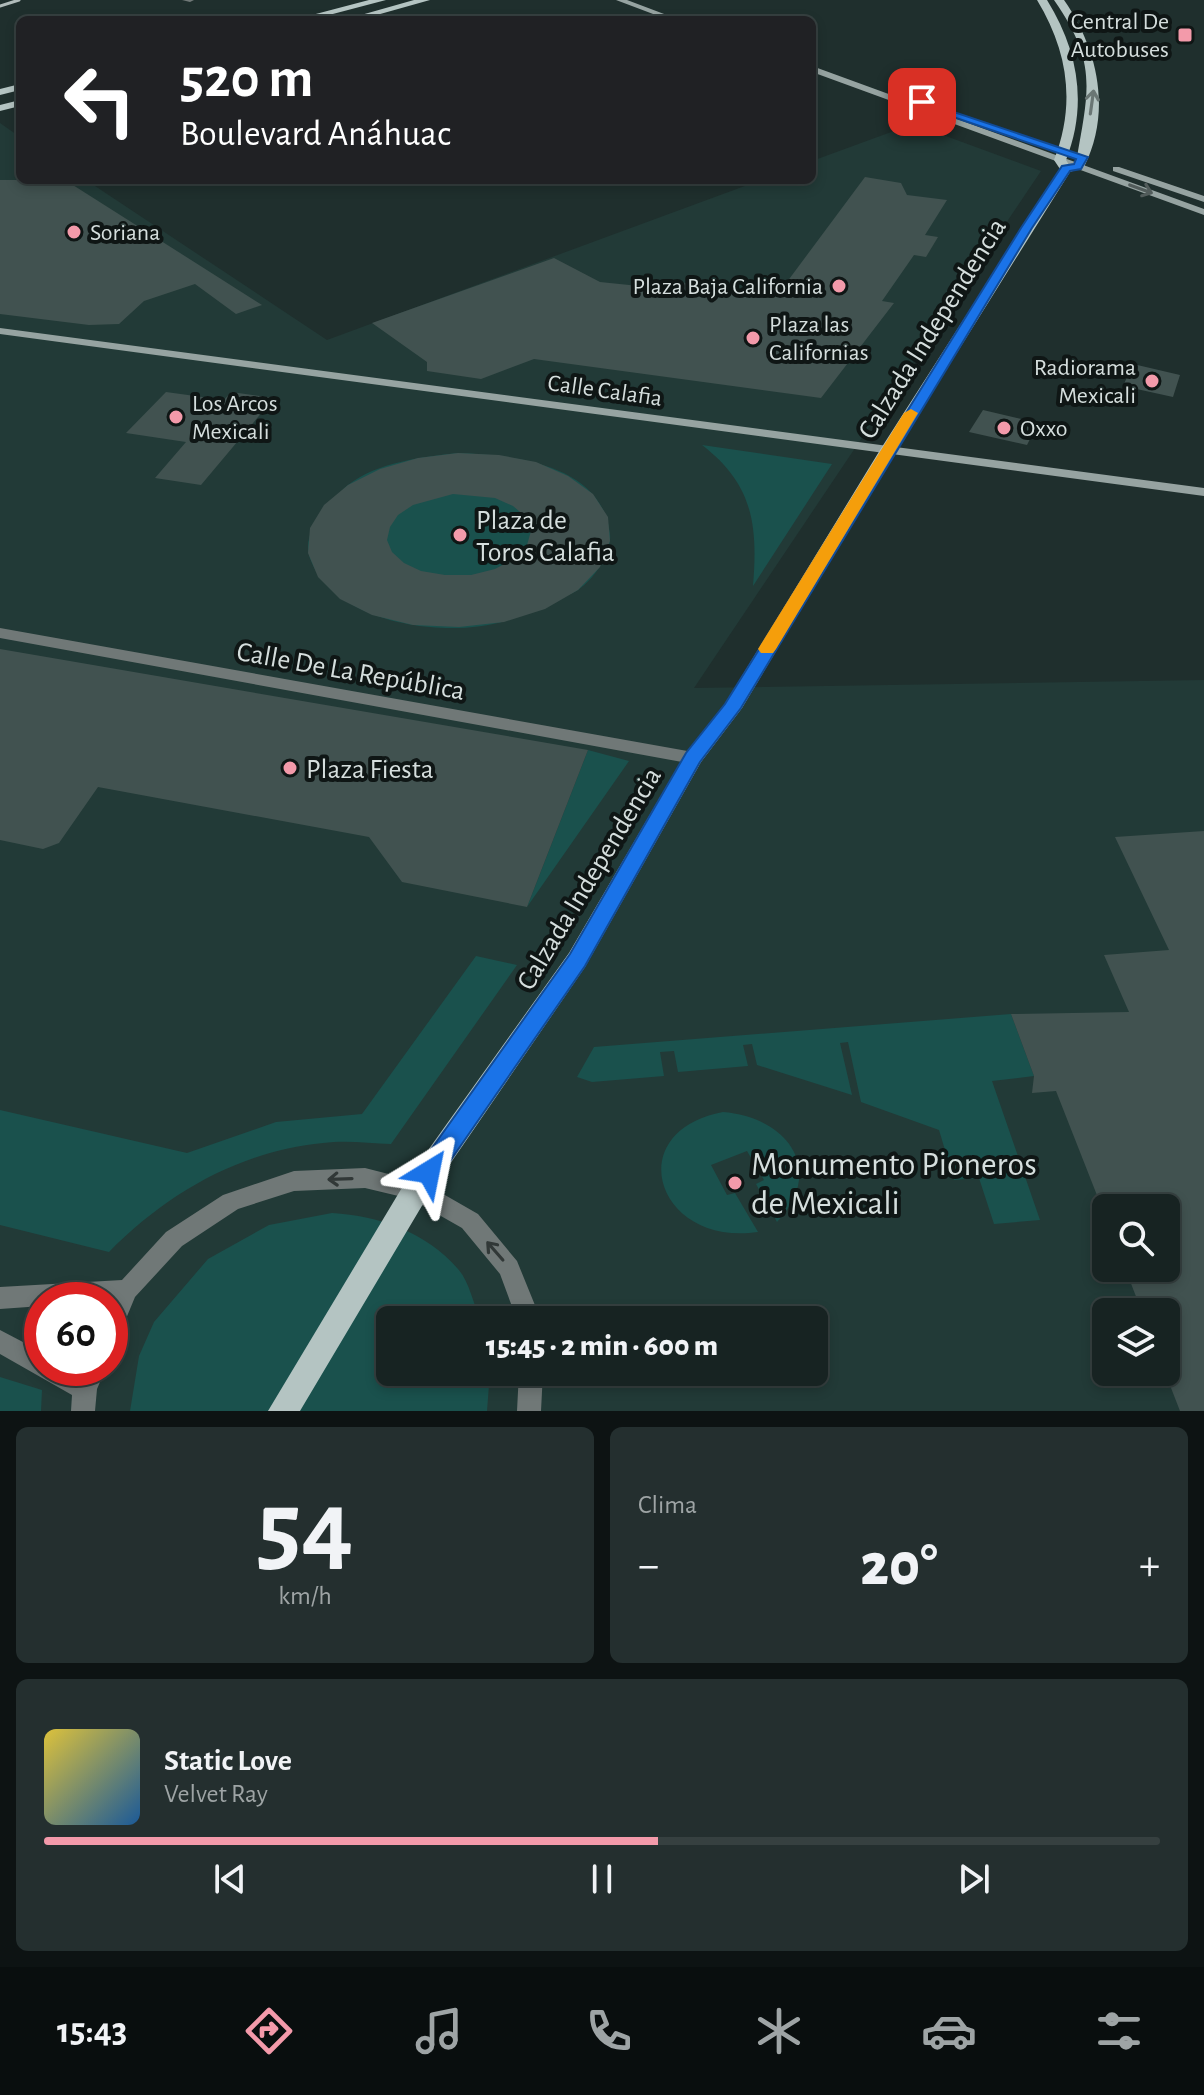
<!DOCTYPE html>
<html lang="es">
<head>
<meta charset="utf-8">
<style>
	:root { --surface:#172322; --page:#242f2f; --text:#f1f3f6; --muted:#9ea4a5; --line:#364040; --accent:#f39aaa }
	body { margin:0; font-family:"Alegreya Sans",sans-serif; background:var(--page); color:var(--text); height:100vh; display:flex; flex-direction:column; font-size:30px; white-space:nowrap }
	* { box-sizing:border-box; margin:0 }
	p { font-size:26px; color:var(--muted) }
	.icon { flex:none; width:44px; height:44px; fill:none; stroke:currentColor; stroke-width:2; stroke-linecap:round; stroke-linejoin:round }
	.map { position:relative; height:1411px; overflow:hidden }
	.sheet { display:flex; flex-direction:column; gap:16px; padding:16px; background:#0d1313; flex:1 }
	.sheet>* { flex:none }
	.guide { position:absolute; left:16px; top:16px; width:800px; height:168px; border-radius:12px; box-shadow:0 4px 12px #0003,0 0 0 2px var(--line); background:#202124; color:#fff; overflow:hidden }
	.tools { position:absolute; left:1092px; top:1194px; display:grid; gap:16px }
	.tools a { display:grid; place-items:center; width:88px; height:88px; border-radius:12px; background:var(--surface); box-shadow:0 4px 12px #0003,0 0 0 2px var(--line); font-size:40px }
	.speed { position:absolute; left:24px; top:1282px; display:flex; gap:16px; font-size:40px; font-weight:700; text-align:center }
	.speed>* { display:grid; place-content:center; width:104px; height:104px; border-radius:50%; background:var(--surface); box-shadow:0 4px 12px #0003,0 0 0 2px var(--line); line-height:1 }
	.speed .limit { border:12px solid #d22; background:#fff; color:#111 }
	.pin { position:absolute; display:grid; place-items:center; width:68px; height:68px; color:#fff; margin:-34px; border-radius:16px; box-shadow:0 4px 12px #0006 }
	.me { position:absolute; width:88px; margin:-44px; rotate:35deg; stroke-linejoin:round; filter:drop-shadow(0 0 6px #0008) }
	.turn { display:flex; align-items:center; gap:28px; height:168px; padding:0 32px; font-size:36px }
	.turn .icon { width:104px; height:104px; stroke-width:2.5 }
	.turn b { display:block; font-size:56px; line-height:68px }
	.big { font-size:60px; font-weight:800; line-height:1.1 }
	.sheet .tile { flex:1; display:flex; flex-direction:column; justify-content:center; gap:12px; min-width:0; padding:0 28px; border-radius:12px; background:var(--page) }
	.sheet .dial { align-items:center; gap:0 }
	.dial b { font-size:104px; line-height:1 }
	.song { display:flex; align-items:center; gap:24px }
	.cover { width:96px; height:96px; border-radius:12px; background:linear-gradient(135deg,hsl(50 70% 55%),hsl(210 70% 35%)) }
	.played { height:8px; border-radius:4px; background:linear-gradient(90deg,var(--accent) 55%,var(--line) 55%) }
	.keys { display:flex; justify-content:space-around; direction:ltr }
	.heat { display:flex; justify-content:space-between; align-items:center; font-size:44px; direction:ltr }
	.sheet .tiles { flex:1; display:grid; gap:16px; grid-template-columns:1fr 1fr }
	.tile:last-child { grid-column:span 2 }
	.trip { position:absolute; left:376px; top:1306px; width:452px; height:80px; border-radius:12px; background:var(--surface); box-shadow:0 4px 12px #0003,0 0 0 2px var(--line); font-weight:800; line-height:80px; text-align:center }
	.dock { display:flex; height:128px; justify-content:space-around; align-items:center; background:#090e0e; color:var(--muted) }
	.dock .icon { width:56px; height:56px }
	.dock .current { color:var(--accent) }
	.dock b { font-size:36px; color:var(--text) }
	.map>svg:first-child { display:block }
	.built { fill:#223a37; fill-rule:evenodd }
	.green { fill:#1a514d }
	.building { fill:#415250; fill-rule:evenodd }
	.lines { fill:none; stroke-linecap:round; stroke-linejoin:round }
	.street { fill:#707877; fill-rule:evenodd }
	.secondary { fill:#96a3a1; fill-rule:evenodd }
	.primary { fill:#b4c4c2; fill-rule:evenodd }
	.rail { stroke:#b0bbba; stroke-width:3 }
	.oneway { stroke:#6a7674 }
	.oneway2 { stroke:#525c5b }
	.oneway3 { stroke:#313837 }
	.route { fill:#1a73e8; stroke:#114b97; stroke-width:2 }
	.slow { fill:#f59e0b }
	.poi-dot { fill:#f39aaa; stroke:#0f1615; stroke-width:3 }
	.labels { text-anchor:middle; stroke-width:8; stroke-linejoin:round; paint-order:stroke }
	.far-poi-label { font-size:24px; fill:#d5dedd; stroke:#0f1615; text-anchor:start }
	.far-street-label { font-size:24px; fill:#d5dedd; stroke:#0f1615 }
	.street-label { font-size:28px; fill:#d5dedd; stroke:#0f1615 }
	.poi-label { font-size:28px; fill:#d5dedd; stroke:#0f1615; text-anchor:start }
	.near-poi-label { font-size:34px; fill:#d5dedd; stroke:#0f1615; text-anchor:start }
</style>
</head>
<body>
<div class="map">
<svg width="1204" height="1411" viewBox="0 0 1204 1411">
	<rect width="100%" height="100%" fill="#1f2f2d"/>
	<path class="built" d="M0 123 20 137V180H86L327 340 761 180H812V161L913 124 1041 171 694 688 1204 680V1411H0ZM1106 1208H1166V1268H1106ZM42 1300H110V1368H42ZM1106 1312H1166V1372H1106ZM390 1320H814V1372H390Z"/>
	<path class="green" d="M702 445 832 464 753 586C758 525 753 484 702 445Z
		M458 453C514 455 602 464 610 534 612 554 594 579 578 590 570 595 559 598 550 602 535 608 520 617 505 621 446 639 337 624 311 561 303 542 312 527 324 512 332 504 339 492 348 485 378 462 422 457 458 453Z
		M588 750 629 761 527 907Z
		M476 956 517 965 391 1144C369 1143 345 1140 323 1143 240 1151 167 1193 109 1252L0 1225V1110L187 1153 276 1122 362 1114Z
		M1011 1014 1034 1076 992 1081 1040 1220 994 1224 979 1178 954 1180 939 1130 861 1102 848 1042 840 1043 852 1095 757 1065 752 1044 743 1045 748 1066 678 1072 674 1051 660 1052 664 1076 592 1082 577 1077 594 1047Z
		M723 1112C786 1117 827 1169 777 1222L756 1184 764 1180 747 1151 711 1165 727 1195 735 1193 758 1232C657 1247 619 1132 723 1112Z
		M332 1213C379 1216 426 1232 458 1269 469 1281 474 1305 480 1320H390V1372H490L487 1411H130L139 1356 154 1322 208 1259 269 1225Z
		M0 1377 42 1390 41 1411H0Z"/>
	<path class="building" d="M865 177 901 183 907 195 947 200 925 235 938 237 926 257 914 255 882 301 894 303 821 398 534 359 481 379 427 371V362L372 323 554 258 600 282 668 289 676 281 753 297 781 290Z
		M0 180H65L262 305 236 314 195 284 144 301 119 324 89 325 0 314Z
		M1133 364 1180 375 1173 397 1123 386Z
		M166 392 224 400 231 392 274 398 201 485 155 478 186 442 126 433Z
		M983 410 1038 423 1027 445 969 432Z
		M458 453 499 455 536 462 568 476 593 494 608 517 610 541 600 567 578 590 545 609 504 622 459 627 413 625 372 615 340 599 318 577 308 553 310 528 324 505 348 485 380 469 418 458ZM453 494 495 498 513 506 526 517 531 531 527 545 514 559 495 569 471 575H445L421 571 404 563 392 552 387 540 390 527 398 515 413 505Z
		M0 649 588 750 527 907 402 882 369 837 98 787 59 843 43 849 0 840Z
		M1204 831V1411H1180L1166 1375V1312H1142L1125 1268H1166V1208H1102L1056 1091 1032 1093 1034 1076 1011 1014 1129 1012 1104 955 1169 950 1115 837Z"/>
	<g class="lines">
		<path class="street" d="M182 0H194L190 2Z
			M0 628 693 752 701 758 693 764 0 638Z
			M365 1168 424 1183 478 1214 517 1261 541 1320H517L500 1274 462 1228 411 1199 365 1188 294 1191 238 1209 182 1246 135 1297 118 1338 110 1341V1300H42V1306L0 1309V1287L122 1280 166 1232 223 1195 294 1171Z
			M0 1330 42 1352V1368H70L80 1373 82 1368H106L97 1389 95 1411H71L72 1395 0 1354Z
			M519 1372H543L541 1411H517Z"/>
		<path class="secondary" d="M616 0H627L680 20H669Z
			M812 66 1204 209V215L812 72Z
			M1113 167H1119L1204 196V202L1113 171Z
			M0 328 1204 488V496L0 334Z"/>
		<path class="primary" d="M369 0H386L310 20H293Z
			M414 0H430L366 18 361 15Z
			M1037 0H1047C1078 50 1088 104 1066 160L1069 165 1073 164 1077 157C1089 88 1097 62 1054 0H1064C1098 49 1112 111 1084 167L1070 172 896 450 742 708 701 762 585 967 426 1199 300 1411H268L406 1181 569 953 686 753 725 704 880 450 1060 169 1054 160C1076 104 1068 51 1037 0Z
			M20 84V90L0 95V89Z
			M20 100V106L0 111V105Z"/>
		<path class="rail" d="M0 6 19 0"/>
	</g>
	<defs><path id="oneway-shaft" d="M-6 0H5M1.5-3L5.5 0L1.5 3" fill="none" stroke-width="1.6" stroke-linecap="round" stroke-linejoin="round" transform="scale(2)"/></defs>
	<use class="oneway" href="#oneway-shaft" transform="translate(1092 102) rotate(-82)"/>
	<use class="oneway2" href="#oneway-shaft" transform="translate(1141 189) rotate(20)"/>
	<g class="oneway3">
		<use href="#oneway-shaft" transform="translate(340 1179) rotate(178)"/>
		<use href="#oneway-shaft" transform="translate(495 1251) rotate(-131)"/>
	</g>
	<path class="route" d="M918 100 1088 157 1081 169 1070 171 1032 228 741 708 700 762 585 966 437 1180 429 1183 420 1180 417 1172 420 1165 570 954 686 753 725 704 1021 228 1062 166 1074 164 1076 159 918 105Z"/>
	<path class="slow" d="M911 409 918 413 776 649 773 653H761L758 649 904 413Z"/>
	<g class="poi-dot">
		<rect x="1177" y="27" width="16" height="16" rx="4"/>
		<circle cx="74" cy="232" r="8"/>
		<circle cx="839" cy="286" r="8"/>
		<circle cx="753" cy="338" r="8"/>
		<circle cx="1152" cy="381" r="8"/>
		<circle cx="176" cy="417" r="8"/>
		<circle cx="1004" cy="428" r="8"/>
		<circle cx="460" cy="535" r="8"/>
		<circle cx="290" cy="768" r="8"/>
		<circle cx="735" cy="1183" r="8"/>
	</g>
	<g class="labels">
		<g class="far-poi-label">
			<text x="1169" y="29" text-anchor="end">Central De<tspan x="1169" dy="28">Autobuses</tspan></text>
			<text x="90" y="240">Soriana</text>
			<text x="823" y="294" text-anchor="end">Plaza Baja California</text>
			<text x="769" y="332">Plaza las<tspan x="769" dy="28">Californias</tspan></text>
			<text x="1136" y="375" text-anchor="end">Radiorama<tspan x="1136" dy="28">Mexicali</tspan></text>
			<text x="192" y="411">Los Arcos<tspan x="192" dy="28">Mexicali</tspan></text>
			<text x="1020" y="436">Oxxo</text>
		</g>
		<g class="far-street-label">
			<text transform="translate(605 390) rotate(8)" y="8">Calle Calafia</text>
		</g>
		<g class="street-label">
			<text transform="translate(931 328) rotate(-58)" y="10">Calzada Independencia</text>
			<text transform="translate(351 670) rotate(10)" y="10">Calle De La República</text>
			<text transform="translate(588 878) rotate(-59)" y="10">Calzada Independencia</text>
		</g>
		<g class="poi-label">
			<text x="476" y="529">Plaza de<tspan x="476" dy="32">Toros Calafia</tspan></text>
			<text x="306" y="778">Plaza Fiesta</text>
		</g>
		<g class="near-poi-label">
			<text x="751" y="1175">Monumento Pioneros<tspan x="751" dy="39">de Mexicali</tspan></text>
		</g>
	</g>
</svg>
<div class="tools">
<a><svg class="icon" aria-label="search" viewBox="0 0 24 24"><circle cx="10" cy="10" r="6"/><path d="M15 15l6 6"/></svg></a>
<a><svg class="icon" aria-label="layers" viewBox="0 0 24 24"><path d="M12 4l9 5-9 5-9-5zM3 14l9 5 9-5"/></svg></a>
</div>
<div class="speed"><div class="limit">60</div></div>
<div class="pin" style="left:922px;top:102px;background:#d93025"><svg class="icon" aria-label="arrive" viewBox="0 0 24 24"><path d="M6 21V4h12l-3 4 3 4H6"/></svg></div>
<svg class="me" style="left:429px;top:1172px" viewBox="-20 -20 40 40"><path d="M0-17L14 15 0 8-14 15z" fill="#1a73e8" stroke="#fff" stroke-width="4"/></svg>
<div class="trip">15:45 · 2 min · 600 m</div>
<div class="guide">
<div class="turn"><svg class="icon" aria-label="left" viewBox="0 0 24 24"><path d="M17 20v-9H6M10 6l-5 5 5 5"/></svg><div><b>520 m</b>Boulevard Anáhuac</div></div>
</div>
</div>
<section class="sheet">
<div class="tiles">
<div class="tile dial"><b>54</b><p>km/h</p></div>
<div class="tile"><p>Clima</p>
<div class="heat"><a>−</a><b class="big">20°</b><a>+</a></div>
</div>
<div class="tile">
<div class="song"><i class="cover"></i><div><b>Static Love</b><p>Velvet Ray</p></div></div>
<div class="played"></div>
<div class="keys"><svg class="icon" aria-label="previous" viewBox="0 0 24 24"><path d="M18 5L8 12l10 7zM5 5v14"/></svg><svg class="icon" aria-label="pause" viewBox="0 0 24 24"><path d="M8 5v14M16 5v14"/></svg><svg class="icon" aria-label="next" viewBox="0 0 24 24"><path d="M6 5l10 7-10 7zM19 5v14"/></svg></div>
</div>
</div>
</section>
<nav class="dock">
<b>15:43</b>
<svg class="icon current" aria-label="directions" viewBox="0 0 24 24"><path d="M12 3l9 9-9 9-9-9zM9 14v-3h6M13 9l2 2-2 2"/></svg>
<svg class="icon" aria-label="music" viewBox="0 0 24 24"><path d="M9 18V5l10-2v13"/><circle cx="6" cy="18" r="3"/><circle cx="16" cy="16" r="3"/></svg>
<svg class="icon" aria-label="phone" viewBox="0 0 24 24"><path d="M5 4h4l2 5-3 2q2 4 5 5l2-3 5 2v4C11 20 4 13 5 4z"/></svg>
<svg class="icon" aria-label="climate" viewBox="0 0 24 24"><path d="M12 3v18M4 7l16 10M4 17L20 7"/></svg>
<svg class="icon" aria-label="car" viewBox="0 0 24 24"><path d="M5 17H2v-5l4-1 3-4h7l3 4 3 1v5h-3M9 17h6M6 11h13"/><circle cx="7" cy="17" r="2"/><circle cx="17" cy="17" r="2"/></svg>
<svg class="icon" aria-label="filters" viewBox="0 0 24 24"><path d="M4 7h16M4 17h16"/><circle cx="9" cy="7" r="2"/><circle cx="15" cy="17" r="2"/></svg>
</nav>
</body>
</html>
